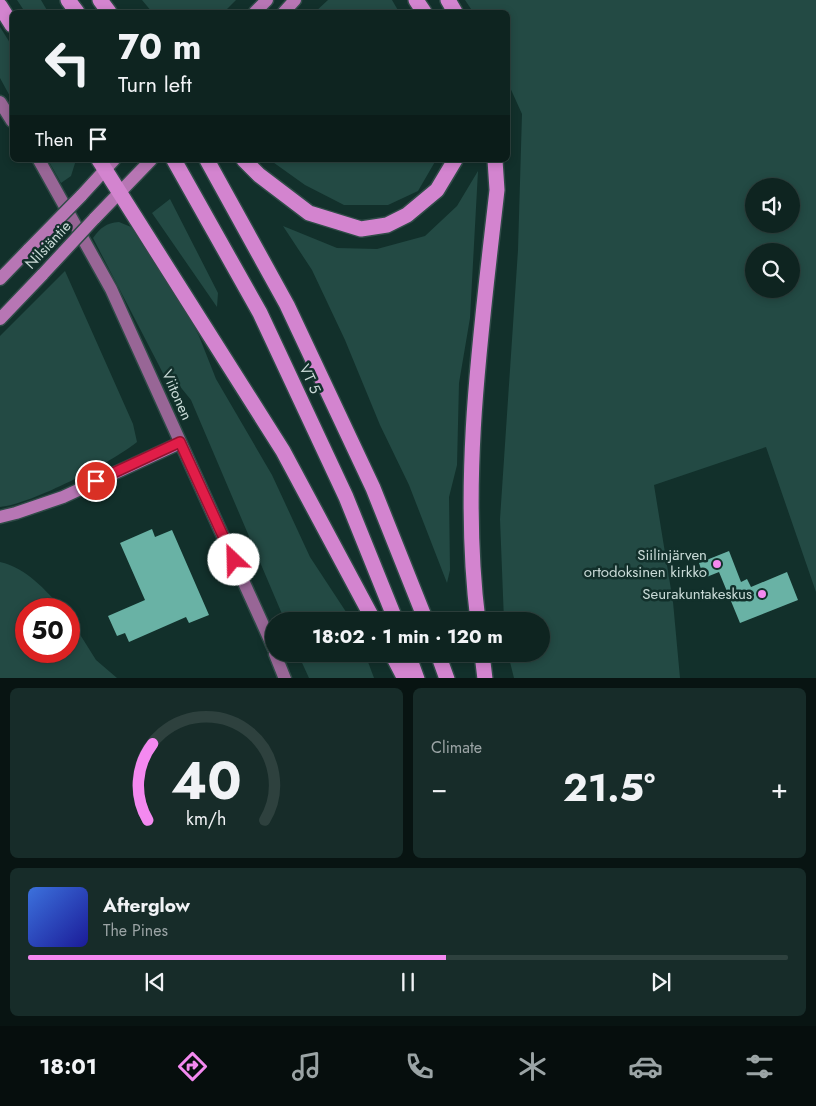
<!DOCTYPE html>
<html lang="en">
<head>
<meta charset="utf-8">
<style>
	:root { --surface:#0e2420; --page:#172c29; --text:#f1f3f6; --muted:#9ba4a5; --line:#2e413e; --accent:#f489f0 }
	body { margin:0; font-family:Jost,sans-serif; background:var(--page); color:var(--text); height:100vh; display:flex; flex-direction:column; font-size:19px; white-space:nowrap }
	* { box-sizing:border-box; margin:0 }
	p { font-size:16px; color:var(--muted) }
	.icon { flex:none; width:28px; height:28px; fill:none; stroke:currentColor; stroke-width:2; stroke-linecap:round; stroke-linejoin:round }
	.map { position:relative; height:678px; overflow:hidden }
	.panel { display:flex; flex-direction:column; gap:10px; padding:10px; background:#081412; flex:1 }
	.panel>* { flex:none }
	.guide { position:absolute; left:10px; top:10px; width:500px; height:152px; border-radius:8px; box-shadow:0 2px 8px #0003,0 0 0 1px var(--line); background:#0e2420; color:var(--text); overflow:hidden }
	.tools { position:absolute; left:745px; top:178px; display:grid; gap:10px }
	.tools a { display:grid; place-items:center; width:55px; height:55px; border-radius:50%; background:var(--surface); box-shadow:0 2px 8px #0003,0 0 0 1px var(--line); font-size:25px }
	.speed { position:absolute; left:15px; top:598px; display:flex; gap:10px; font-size:25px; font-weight:700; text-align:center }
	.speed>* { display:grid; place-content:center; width:65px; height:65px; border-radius:50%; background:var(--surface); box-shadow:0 2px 8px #0003,0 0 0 1px var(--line); line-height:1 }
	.speed .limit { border:8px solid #d22; background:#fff; color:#111 }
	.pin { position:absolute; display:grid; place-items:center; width:42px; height:42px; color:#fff; margin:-21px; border:2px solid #fff; border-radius:50%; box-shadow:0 1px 5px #0007 }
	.me { position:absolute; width:55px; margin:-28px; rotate:336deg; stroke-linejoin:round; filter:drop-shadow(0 0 4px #0008) }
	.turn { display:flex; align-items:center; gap:18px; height:105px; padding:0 25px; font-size:22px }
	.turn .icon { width:65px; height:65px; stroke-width:2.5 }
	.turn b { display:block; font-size:35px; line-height:42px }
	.then { display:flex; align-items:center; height:48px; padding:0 25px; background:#0003; gap:10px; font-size:19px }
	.big { font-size:38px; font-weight:700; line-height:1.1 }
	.panel .tile { flex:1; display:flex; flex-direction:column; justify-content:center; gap:8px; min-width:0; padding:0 18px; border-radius:8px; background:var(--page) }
	.panel .dial { align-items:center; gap:0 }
	.dial svg { height:130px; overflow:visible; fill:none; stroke:var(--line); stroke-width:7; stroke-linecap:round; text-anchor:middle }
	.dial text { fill:var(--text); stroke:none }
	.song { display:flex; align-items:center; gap:15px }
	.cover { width:60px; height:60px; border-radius:8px; background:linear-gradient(135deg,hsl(220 70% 55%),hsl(240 70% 35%)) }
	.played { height:5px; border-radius:2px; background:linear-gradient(90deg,var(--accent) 55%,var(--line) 55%) }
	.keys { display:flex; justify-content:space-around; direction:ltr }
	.heat { display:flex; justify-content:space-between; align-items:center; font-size:28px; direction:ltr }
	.panel .tiles { flex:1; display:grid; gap:10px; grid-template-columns:1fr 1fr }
	.tile:last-child { grid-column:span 2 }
	.trip { position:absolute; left:265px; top:612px; width:285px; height:50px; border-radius:25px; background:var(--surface); box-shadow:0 2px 8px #0003,0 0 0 1px var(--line); font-weight:700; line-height:50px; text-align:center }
	.tab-bar { display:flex; height:80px; justify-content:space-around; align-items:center; background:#060e0d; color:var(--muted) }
	.tab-bar .icon { width:35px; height:35px }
	.tab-bar .selected { color:var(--accent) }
	.tab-bar b { font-size:22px; color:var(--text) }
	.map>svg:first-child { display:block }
	.green { fill:#234a44; fill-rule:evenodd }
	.building { fill:#69b2a5 }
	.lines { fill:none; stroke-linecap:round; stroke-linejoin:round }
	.secondary-casing { stroke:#2f4b47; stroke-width:15 }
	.primary-casing { stroke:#2f4b47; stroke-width:15 }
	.highway-casing { stroke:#2f4b47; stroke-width:18 }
	.secondary { stroke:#986696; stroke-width:12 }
	.primary { stroke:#b776b4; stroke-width:12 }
	.highway { stroke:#d384cf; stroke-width:15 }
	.primary-bridge-casing { stroke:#2f4b47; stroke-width:15; stroke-linecap:butt }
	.primary-bridge { stroke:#b776b4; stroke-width:12 }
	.route-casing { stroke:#92132f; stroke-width:12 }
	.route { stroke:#e11d48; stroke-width:9 }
	.poi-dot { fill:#f489f0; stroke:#12302b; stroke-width:2 }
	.labels { text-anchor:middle; stroke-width:5; stroke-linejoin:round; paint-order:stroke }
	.street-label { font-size:15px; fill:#c9dad7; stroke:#12302b }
	.poi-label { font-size:15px; fill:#c9dad7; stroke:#12302b; text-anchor:end }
</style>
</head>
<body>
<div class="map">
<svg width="816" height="679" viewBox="0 0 816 679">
	<rect width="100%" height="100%" fill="#12302b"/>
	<path class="green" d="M17 0H41L48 12H25Z
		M142 0H236L224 12H152Z
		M328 0H392L399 12H315Z
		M465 0H816V592L766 447 654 485 673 602 680 678H514L508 654H541V621H504L500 519 518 250 522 114 508 83V12H473ZM754 186H791V224H754ZM754 251H791V289H754Z
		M0 27 12 46V100L0 78Z
		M48 160H76L71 176 61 183Z
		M270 160H436L418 191 388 205H344L305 185Z
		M478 171 470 318 459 383 457 465 449 497 450 570 447 583 409 485 380 425 345 340 312 270 283 226 337 248 377 249 425 236 457 206Z
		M170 199 218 293 217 307 152 213Z
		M119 222 131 227 186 311 199 336 216 379 272 475 310 557 352 621H285L191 400 174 379 167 381 93 238C100 228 106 223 119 222Z
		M65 271 133 424 137 442C112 462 32 504 0 507V336Z
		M0 562C27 568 45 590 63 609H26V651H69V617L96 660 117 678H0Z
		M298 654H365L374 678H309Z"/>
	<path class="building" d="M152 529 155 537 172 530 209 615 189 623 186 617 129 642 125 633 117 636 108 616 145 600 120 543Z
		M729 551 741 582 747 579 751 587 787 572 798 600 740 623 719 572 704 578 699 563Z"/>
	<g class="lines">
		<defs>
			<path id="secondary" d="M0 102 12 121
				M39 160 111 289 274 649
				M275 654 285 679"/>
			<path id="primary" d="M255 12 267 0
				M284 12 295 0
				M81 196 114 160
				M94 219 151 160
				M0 279 29 249
				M0 319 43 274
				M0 517 16 513 63 497 180 443"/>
			<path id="highway" d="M68 0 77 12
				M100 0 109 12
				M416 0 424 12
				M448 0 455 12
				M0 6 12 25
				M99 160 283 451 374 621
				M174 160 260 313 346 497 396 621
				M207 160 287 305 373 488 426 621
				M244 160 259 175 309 213 361 229 387 225 407 215 437 190 455 160
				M478 621C460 478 481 332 497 190L495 160
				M392 654 405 679
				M408 654 417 679
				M438 654 447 679
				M482 654 485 679"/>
		</defs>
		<use href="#secondary" class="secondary-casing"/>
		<use href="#primary" class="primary-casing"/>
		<use href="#highway" class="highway-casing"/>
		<use href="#secondary" class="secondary"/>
		<use href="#primary" class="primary"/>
		<use href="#highway" class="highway"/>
		<defs>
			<path id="primary-bridge" d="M29 249 81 196
				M43 274 94 219"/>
		</defs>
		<use href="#primary-bridge" class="primary-bridge-casing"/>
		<use href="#primary-bridge" class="primary-bridge"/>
	</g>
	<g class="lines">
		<defs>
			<path id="route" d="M96 481 180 442 234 560"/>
		</defs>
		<use href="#route" class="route-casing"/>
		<use href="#route" class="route"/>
	</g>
	<g class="poi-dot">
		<circle cx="717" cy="564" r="5"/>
		<circle cx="762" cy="594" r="5"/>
	</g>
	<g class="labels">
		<g class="street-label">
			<text transform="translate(48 245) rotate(-47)" y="5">Nilsiäntie</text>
			<text transform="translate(310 379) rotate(65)" y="5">VT 5</text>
			<text transform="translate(177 395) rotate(66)" y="5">Viitonen</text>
		</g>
		<g class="poi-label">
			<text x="707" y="560">Siilinjärven<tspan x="707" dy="17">ortodoksinen kirkko</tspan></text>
			<text x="752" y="599">Seurakuntakeskus</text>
		</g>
	</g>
</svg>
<div class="tools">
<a><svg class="icon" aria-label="sound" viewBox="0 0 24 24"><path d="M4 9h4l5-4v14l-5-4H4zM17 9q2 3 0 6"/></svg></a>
<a><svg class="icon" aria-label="search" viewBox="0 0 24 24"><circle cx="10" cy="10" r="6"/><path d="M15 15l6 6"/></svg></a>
</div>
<div class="speed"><div class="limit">50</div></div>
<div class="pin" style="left:96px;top:481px;background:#d93025"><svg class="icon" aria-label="arrive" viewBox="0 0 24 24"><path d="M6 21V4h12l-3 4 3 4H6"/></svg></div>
<svg class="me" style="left:234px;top:560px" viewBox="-20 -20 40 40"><circle r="19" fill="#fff"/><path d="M0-13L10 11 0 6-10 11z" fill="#e11d48"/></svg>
<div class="trip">18:02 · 1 min · 120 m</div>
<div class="guide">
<div class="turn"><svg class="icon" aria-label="left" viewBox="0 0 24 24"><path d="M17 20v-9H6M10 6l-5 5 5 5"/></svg><div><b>70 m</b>Turn left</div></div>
<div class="then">Then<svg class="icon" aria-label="arrive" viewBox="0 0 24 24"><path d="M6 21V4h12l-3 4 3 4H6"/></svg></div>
</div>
</div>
<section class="panel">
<div class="tiles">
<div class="tile dial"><svg viewBox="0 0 100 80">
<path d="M14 69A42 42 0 1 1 86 69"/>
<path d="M14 69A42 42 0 0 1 17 22" stroke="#f489f0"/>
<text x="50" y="56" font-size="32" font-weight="700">40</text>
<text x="50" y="72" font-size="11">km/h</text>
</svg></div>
<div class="tile"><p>Climate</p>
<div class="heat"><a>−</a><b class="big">21.5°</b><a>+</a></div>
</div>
<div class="tile">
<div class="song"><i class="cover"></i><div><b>Afterglow</b><p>The Pines</p></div></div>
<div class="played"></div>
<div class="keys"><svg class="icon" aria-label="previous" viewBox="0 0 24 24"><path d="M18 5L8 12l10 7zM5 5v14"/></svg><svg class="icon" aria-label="pause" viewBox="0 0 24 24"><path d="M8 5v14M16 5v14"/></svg><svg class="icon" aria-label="next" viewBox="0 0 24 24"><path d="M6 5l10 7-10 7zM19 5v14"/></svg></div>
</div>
</div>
</section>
<nav class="tab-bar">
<b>18:01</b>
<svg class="icon selected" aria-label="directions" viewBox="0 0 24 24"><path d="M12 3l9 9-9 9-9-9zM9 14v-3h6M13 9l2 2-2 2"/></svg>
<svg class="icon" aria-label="music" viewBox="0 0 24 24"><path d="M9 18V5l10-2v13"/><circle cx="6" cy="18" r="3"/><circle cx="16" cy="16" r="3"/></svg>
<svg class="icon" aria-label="phone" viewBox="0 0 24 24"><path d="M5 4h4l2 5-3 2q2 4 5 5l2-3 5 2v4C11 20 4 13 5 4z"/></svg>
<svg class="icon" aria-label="climate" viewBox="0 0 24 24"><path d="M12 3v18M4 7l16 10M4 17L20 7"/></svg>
<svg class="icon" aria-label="car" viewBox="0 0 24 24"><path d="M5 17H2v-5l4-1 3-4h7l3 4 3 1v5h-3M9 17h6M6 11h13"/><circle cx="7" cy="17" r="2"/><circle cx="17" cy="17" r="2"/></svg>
<svg class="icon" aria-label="filters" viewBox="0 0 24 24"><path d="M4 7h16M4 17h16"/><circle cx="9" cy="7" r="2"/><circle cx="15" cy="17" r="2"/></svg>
</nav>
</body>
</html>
